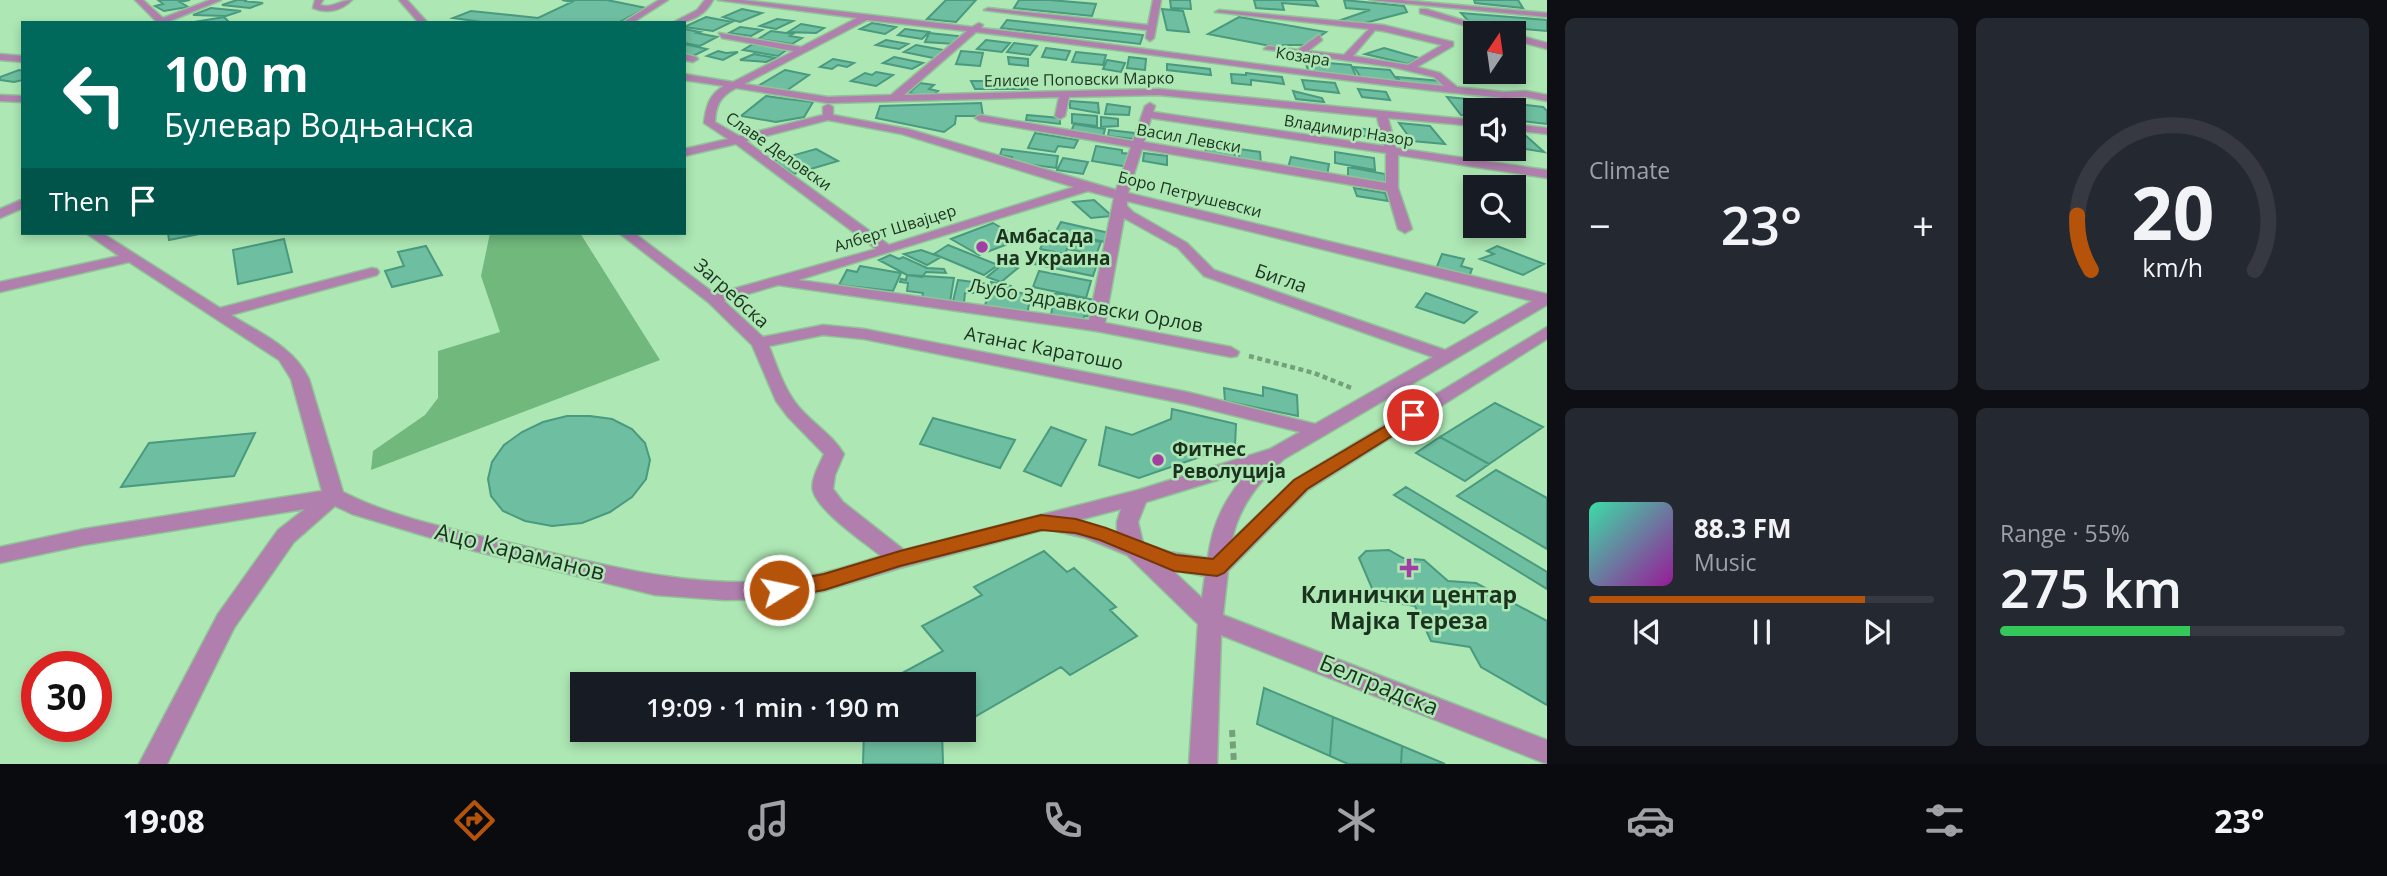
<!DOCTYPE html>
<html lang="en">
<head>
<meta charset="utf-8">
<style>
	:root { --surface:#171b24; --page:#242831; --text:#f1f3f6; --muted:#9ea1a6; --line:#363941; --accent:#b45309 }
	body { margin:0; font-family:"Open Sans",sans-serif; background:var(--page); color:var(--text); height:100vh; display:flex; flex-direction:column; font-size:26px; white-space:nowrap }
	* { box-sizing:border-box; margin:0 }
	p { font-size:23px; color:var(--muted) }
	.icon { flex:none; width:38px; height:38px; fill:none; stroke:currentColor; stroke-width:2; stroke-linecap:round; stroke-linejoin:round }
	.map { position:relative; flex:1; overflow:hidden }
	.panel { display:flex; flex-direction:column; gap:18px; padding:18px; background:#0d0f14; width:840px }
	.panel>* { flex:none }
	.guide { position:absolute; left:21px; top:21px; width:665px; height:214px; border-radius:0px; box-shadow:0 4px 10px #0003; background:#00695c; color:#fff; overflow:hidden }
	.needle { width:46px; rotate:13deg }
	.tools { position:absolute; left:1463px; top:21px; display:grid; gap:14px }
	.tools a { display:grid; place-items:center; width:63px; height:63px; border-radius:0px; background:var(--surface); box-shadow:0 4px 10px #0003; font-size:35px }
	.speed { position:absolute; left:21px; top:651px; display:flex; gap:14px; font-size:35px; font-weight:700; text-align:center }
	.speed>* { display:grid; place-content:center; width:91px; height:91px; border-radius:50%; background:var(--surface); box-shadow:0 4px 10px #0003; line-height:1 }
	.speed .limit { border:10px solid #d22; background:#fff; color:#111 }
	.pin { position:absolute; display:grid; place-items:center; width:60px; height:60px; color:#fff; margin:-30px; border:4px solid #fff; border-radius:50%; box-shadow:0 2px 7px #0007 }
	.me { position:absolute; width:77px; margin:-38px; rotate:80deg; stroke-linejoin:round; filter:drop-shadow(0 0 5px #0008) }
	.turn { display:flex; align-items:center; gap:24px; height:147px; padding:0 28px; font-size:32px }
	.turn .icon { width:91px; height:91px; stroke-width:2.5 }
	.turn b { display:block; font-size:49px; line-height:60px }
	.then { display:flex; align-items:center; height:66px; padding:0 28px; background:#0003; gap:14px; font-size:26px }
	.big { font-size:52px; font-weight:600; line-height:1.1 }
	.panel .card { flex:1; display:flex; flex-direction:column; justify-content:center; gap:10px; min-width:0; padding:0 24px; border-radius:10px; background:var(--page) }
	.panel .dial { align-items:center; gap:0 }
	.dial svg { height:182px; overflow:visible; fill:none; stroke:var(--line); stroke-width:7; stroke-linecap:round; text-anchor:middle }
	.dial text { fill:var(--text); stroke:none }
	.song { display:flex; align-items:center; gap:21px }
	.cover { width:84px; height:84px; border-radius:10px; background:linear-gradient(135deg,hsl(160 70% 55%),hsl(300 70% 35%)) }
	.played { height:7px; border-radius:4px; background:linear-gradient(90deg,var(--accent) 80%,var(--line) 80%) }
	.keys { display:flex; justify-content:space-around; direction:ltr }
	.heat { display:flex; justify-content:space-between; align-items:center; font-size:38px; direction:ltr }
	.charge { height:10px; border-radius:5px; background:linear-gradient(90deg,#34c759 55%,var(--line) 0) }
	.panel .tiles { flex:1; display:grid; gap:18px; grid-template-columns:repeat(2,1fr) }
	.trip { position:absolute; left:570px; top:672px; width:406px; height:70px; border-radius:0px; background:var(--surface); box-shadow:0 4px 10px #0003; font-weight:600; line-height:70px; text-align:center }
	.menu { display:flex; height:112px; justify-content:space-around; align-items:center; background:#090b0e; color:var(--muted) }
	.menu .icon { width:49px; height:49px }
	.menu .active { color:var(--accent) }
	.menu b { font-size:32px; color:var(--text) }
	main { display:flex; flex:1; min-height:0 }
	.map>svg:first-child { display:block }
	.green { fill:#70b87c }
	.building { fill:#6ebfa1; stroke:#499a7e; stroke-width:2 }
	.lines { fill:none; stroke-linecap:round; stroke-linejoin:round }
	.minor-casing { stroke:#90c396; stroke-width:3 }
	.path-far1 { stroke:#75a17a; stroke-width:4.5; stroke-dasharray:5 3.5; stroke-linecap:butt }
	.path { stroke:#75a17a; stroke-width:6; stroke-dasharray:7 4.5; stroke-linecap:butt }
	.minor { fill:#b07fae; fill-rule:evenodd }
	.route { fill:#b45309; stroke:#753606; stroke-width:2 }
	.poi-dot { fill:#a33ea2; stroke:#ade7b4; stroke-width:2.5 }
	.labels { text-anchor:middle; stroke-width:5; stroke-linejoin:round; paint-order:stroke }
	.far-street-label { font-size:16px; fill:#1b321f; stroke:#ade7b4 }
	.poi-label { font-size:19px; font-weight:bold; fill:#1b321f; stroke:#ade7b4; text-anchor:start }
	.street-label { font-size:19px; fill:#1b321f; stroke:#ade7b4 }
	.near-street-label { font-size:23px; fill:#1b321f; stroke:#ade7b4 }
	.near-poi-label { font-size:23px; font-weight:bold; fill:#1b321f; stroke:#ade7b4 }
</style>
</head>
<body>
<main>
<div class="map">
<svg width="1547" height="764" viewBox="0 0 1547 764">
	<rect width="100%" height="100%" fill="#ade7b4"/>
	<path class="green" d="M490 233H580L660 360 371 470 373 451 425 415 438 398V351L500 332 481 276Z"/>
	<path class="building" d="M158 0H190L180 2 188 7 164 11 155 6 163 4Z
		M237 0H247L244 1 263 3 250 8 222 5Z
		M562 0H607L646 8 618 23H489L453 18 471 11 538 18 572 2Z
		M946 0H976L956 22 927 19Z
		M1019 0H1050L1096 4 1092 16 1014 8Z
		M1170 0H1190L1191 9 1171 8Z
		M1254 0H1315L1318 6 1282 3 1284 10 1256 8Z
		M1344 0 1404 6 1407 12 1361 24 1338 21 1370 10 1346 8Z
		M1474 0H1518L1523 8 1475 3Z
		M211 8 241 11 226 16 193 15Z
		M742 9 762 13 740 22 723 17Z
		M1162 9 1183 11 1189 32 1167 30Z
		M1461 13 1547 20V31L1471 24Z
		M224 17 230 23H188Z
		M706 17 732 22 713 31 684 27Z
		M1239 17 1326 32 1307 45H1283L1281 48 1208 34Z
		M777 19 793 21 776 29 760 26Z
		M1007 20 1143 35 1140 44 1001 28Z
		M872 23 896 27 885 34 860 29Z
		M801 24 824 28 816 33 788 32Z
		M740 27 762 30 751 36 729 33Z
		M684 29 700 32 697 33 717 37 700 46 684 43Z
		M905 29 929 32 922 39 898 35Z
		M771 31 793 34 790 36 802 38 792 44 758 39Z
		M929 33 958 36 955 44 925 42Z
		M886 40 908 44 899 49 876 45Z
		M986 40 1010 43 1002 52 977 49Z
		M1014 43 1037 46 1030 55 1007 52Z
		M684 44 707 49 693 56 684 55Z
		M753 44 788 49 778 56 743 50Z
		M916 45 949 51 938 59 904 52Z
		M1046 48 1070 51 1066 60 1042 57Z
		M1384 48 1419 58 1408 64 1365 54Z
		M718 51 726 53 738 52 723 60 707 56Z
		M961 51 983 53 980 66 956 64Z
		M1076 52 1106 55 1103 65 1072 62Z
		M754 54 775 58 766 62 740 60Z
		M894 57 923 63 912 69 883 63Z
		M1008 57 1028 59V66L1009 64Z
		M1129 57 1146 59 1145 70 1127 68Z
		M833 59 854 63 847 67 838 65 832 69 820 67Z
		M1107 60 1125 63 1121 72 1103 69Z
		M1305 61 1351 65 1357 78 1309 73Z
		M1167 64 1210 69 1211 75 1167 70Z
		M1354 67 1390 70 1400 84 1363 81Z
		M19 70 23 71V80L14 82 0 80V77Z
		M785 70 809 75 786 91 758 86Z
		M876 72 893 75 876 86 851 81 865 73 872 75Z
		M1246 73 1282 77 1284 84 1251 80V85L1232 83 1231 74 1246 75Z
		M1397 77 1441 81 1449 89 1403 85Z
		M1302 80 1335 83 1339 93 1305 89Z
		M971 81H1023L1028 89H975Z
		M920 83 934 85 929 89 938 91 931 97 909 93Z
		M1358 89 1386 92 1390 100 1362 97Z
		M1293 91 1322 98 1324 102 1296 99Z
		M766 96 787 99 813 102 804 117 776 122 741 116Z
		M1447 97 1499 102 1506 110H1475V116L1461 115Z
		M1070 101 1098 103 1099 113 1070 108Z
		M1499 102 1543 107 1547 111V124L1514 120V110H1506Z
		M981 103 983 116H956L955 124 944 132 876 118 880 106Z
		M1107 104 1130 107 1129 115 1105 114Z
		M1072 114 1097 116V126L1072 123Z
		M1027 115 1060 118V124L1026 120Z
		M1101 117 1118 119V126L1101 127Z
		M1399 123 1430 126 1445 144 1412 141Z
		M1074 124 1105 129 1103 137 1071 132Z
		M1342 126 1371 130 1372 137 1342 133Z
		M1109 130 1134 133V139L1108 136Z
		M1035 133 1078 140 1074 148 1058 146 1055 152 1028 148Z
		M1514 134 1525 135 1544 152 1514 147Z
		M1207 142 1236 147 1234 160 1205 155Z
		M1096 146 1122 150V153L1131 154 1129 167 1092 161Z
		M816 149 838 161 794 174 773 161Z
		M1002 149 1058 156 1056 168 1011 162 1012 157 1000 155Z
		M1239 149 1260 152 1261 164 1239 161Z
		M1335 152 1374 158 1375 170 1335 163Z
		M1144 153 1167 156V165L1143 161Z
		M1291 157 1329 164 1327 176 1288 168Z
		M1063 158 1088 162 1083 174 1057 170Z
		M1348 167 1385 174V186L1348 179Z
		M1354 188 1385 193 1388 201 1357 196Z
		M1094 200 1112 216 1091 218 1073 202Z
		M1061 222 1109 233 1105 242 1056 231Z
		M993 223 1021 239 979 255 951 239Z
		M1049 231 1101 242 1096 255 1067 249 1065 254 1040 249Z
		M168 233H204L169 240Z
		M284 239 292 272 238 284 233 250Z
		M948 245 998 265 984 275 934 254Z
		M426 246 442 275 392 287 385 271 404 266 398 252Z
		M1497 246 1544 264 1523 275 1480 259 1494 254 1487 251Z
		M921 250 941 257 927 265 904 254Z
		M1039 252 1097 264 1093 276 1034 264Z
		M1442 254 1464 259 1461 266 1472 269 1469 277 1436 269Z
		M890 255 899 259 903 257 927 268 944 269 946 273 926 272 922 277 907 275 879 260Z
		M1004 263 1018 268 1001 282 987 277Z
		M860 266 901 273 893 291 839 285 847 270 857 272Z
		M1039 271 1091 281 1086 298 1033 287Z
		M907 275 954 278 950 302 922 298 923 293 907 291 908 283 900 282 901 279 906 280Z
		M958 280 989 284 987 293H965L964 303 953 301Z
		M991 282 1011 286 1010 291 1031 295 1027 314 985 306Z
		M1055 293 1096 300 1093 317 1084 316 1083 321 1051 315Z
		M1426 293 1477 312 1464 323 1416 307Z
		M1263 387 1297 395 1298 416 1225 401 1224 388 1263 396Z
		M1495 403 1543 427 1489 464 1440 437Z
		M1172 409 1236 424 1235 445 1139 478 1099 465 1106 427 1132 435 1171 419Z
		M567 416H590L612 419 632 429 645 443 650 460 646 479 632 497 610 512 582 523 552 526 525 521 503 511 491 496 488 479 492 462 504 445 522 432 543 422Z
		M933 418 1015 440 1000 468 920 444Z
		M1051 427 1086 440 1061 486 1024 471Z
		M255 433 234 476 121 487 149 443Z
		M1440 437 1489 464 1465 481 1416 453Z
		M1496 470 1547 498V549L1457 496Z
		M1406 487 1547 572V589L1394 495Z
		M1389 550 1403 558 1424 560 1448 581 1476 583 1547 621V705L1481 667 1470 647 1431 641 1415 606 1377 600 1359 558 1366 551Z
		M1044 551 1067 572 1074 568 1116 607 1110 610 1137 636 1070 675 1061 667 964 723V684H882L943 651 922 626 982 595 974 587Z
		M1264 688 1333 717 1330 756 1257 724Z
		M1333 717 1402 746 1401 764H1348L1330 756Z
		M864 730H942L943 764H863Z
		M1402 746 1445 764H1401Z"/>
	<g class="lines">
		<defs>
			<path id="minor" d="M135 0H143L163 18 210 0H221L165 23H153L156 21Z
				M315 0H323L320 5C332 9 340 0 352 0 341 11 327 14 313 8Z
				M399 0H407L428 23H419Z
				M659 0H668L632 23H622Z
				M705 0H713C705 16 689 23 672 23L697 10Z
				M718 0H742L972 27 979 23 983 25 981 28C1135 46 1289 71 1444 86L1434 77 1393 67 1264 49 1268 46 1298 50 1319 35 1322 40 1308 51 1344 55 1369 29 1215 12 1219 10 1383 25 1453 42V46L1417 67 1440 73 1457 87 1504 92 1526 91 1547 95V101L1526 97 1504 98C1328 81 1152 53 976 32L904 95 1159 89 1475 120V126L1388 118 1396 148 1547 170V178L1398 155V188L1412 229 1405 233 1398 229 1387 191 1142 149 1128 193 1547 294V305L1284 459C1259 482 1239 506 1232 540L1294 480 1547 327V339L1308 490 1228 571 1223 615 1547 740V764L1221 635 1217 764H1189L1198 624 1127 555 1086 538 1047 529 900 568 824 591 779 599 725 600 655 595 475 551 352 514 335 506 294 542 234 628 167 764H139L218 614 278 530 305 509 84 545 0 563V547L84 529 322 491 291 379 279 360 129 262 0 292V282L119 256 86 233H102L220 308 372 268 377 269 379 272 377 275 231 315C260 333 294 347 309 379L343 492C394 518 455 530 510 543 601 564 684 588 778 581 813 578 848 566 881 556 864 542 819 512 813 491 810 480 820 464 824 454L788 417 776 401 752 345 708 302 619 233H634L715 294 876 249 736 144 684 156V149L728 139 704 123C706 107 709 94 724 86L684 80V74L733 82 794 51 722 38 719 33 801 47 857 18ZM867 20 967 31 891 95 828 97 744 84ZM1375 30 1383 31 1442 45 1408 65 1353 56ZM736 88 828 103 1059 97 1055 116 1060 119 1065 116 1069 97 1159 95 1377 117 1384 146 1153 112 1155 106 1150 103 1145 106 1133 141 980 115 975 118 980 121 1131 147 1116 190 908 129 833 115V107L828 104 823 107V115L739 136 715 122C716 104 720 97 736 88ZM1151 118 1386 153V183L1144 142ZM828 120 902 134 1074 187 889 245 746 141ZM1088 191 1114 198 1089 320 798 280ZM1127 201 1532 301 1445 350 1214 270 1187 243 1133 212 1127 206ZM1124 218 1178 248 1204 276 1433 357 1315 424 1187 392 864 329 823 325 763 337 724 301 778 285 1096 331 1231 357 1237 356 1239 352 1231 347 1105 323ZM823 335 864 339 1187 404 1300 432 1270 449 1138 490 904 550 843 502 833 489 835 475 844 454C832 434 812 423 798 406 784 389 777 366 769 346ZM1250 470C1226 496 1212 523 1208 558L1169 552 1143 543 1138 522 1146 502ZM1121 509 1117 522V533L1079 520ZM1172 570 1205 576 1202 598Z
				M1153 0H1161L1154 38 1150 41 1146 38 1147 30 984 10 988 8 1148 25Z
				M1370 0H1401L1547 13V17Z
				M1420 9H1426L1505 33H1492L1420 13Z
				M1514 34 1547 43V49L1514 40Z
				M0 54 23 56V62L0 60Z
				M684 54 696 57 698 59 693 62 684 60Z
				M0 95 23 96V102L0 101Z
				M1514 124 1547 128V134L1514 130Z
				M23 199V208L0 218V209Z"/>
		</defs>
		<use href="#minor" class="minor-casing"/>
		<path class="path-far1" d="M1249 356 1314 373 1354 389"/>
		<path class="path" d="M1232 730 1234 764"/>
		<use href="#minor" class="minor"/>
	</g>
	<path class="route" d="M1413 410 1421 415 1419 419 1307 489 1224 573 1217 576 1174 571 1100 540 1076 533 1041 530 900 566 824 590 779 598 772 595 769 590 772 584 824 574 900 551 1041 515 1076 519 1106 528 1176 555 1213 559 1294 480Z"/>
	<g class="poi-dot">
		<circle cx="982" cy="247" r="7"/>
		<circle cx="1158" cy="460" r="7"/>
		<path d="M1405.5 557.5h7v7h7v7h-7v7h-7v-7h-7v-7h7z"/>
	</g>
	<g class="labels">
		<g class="far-street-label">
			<text transform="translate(1303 56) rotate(9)" y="6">Козара</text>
			<text transform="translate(1079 79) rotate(-1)" y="6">Елисие Поповски Марко</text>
			<text transform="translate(1349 130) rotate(9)" y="6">Владимир Назор</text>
			<text transform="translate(1189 138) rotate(10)" y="6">Васил Левски</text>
			<text transform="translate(779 151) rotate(35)" y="6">Славе Деловски</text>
			<text transform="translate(1190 194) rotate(14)" y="6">Боро Петрушевски</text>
			<text transform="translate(895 228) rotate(-17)" y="6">Алберт Швајцер</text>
		</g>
		<g class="poi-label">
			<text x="996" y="243">Амбасада<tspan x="996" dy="22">на Украина</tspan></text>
			<text x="1172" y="456">Фитнес<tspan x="1172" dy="22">Револуција</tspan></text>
		</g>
		<g class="street-label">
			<text transform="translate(1281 278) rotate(19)" y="7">Бигла</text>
			<text transform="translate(732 293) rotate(42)" y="7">Загребска</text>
			<text transform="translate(1086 305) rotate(10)" y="7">Љубо Здравковски Орлов</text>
			<text transform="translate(1044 348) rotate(11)" y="7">Атанас Каратошо</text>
		</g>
		<g class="near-street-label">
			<text transform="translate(520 552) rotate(14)" y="8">Ацо Караманов</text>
			<text transform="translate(1379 685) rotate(22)" y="8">Белградска</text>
		</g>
		<g class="near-poi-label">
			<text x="1409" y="603">Клинички центар<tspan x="1409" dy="26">Мајка Тереза</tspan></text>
		</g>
	</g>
</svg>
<div class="tools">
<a><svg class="needle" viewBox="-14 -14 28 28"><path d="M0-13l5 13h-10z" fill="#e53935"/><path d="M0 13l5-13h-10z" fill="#9ea1a6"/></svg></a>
<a><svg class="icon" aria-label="sound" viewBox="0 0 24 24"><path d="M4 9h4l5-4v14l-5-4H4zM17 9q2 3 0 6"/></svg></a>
<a><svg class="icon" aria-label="search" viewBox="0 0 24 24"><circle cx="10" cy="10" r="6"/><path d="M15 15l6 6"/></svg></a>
</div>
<div class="speed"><div class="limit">30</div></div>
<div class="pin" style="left:1413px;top:415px;background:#d93025"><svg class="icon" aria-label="arrive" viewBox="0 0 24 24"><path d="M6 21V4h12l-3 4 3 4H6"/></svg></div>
<svg class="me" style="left:779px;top:590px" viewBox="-20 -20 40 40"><circle r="17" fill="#b45309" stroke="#fff" stroke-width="3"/><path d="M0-11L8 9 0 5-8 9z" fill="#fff"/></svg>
<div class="trip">19:09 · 1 min · 190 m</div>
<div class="guide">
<div class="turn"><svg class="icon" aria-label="left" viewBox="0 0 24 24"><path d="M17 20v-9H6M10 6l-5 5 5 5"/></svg><div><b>100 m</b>Булевар Водњанска</div></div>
<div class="then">Then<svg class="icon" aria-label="arrive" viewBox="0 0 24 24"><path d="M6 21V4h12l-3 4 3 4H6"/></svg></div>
</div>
</div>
<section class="panel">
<div class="tiles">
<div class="card"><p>Climate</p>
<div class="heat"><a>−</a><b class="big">23°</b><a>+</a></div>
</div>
<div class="card dial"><svg viewBox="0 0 100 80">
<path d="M14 69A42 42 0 1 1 86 69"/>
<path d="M14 69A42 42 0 0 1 8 45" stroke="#b45309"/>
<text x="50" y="56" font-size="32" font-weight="700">20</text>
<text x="50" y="72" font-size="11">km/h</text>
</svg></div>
<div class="card">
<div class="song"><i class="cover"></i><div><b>88.3 FM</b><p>Music</p></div></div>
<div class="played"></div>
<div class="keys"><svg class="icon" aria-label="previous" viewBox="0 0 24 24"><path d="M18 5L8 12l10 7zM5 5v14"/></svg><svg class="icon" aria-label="pause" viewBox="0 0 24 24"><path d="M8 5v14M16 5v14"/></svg><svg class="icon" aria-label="next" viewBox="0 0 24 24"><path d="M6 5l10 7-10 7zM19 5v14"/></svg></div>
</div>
<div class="card"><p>Range · 55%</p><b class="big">275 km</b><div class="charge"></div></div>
</div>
</section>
</main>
<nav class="menu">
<b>19:08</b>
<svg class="icon active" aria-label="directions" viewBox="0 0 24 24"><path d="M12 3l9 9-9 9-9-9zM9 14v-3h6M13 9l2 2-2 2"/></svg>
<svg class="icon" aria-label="music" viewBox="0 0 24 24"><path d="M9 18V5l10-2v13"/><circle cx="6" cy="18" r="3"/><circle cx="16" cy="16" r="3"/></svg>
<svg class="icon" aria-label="phone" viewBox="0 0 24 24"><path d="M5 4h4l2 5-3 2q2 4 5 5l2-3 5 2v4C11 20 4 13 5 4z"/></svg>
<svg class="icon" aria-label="climate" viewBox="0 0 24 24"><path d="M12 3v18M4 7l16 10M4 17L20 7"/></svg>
<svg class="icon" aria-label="car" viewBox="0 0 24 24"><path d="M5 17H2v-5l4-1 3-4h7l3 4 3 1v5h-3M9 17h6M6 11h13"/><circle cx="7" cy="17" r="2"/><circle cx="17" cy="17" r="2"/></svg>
<svg class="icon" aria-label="filters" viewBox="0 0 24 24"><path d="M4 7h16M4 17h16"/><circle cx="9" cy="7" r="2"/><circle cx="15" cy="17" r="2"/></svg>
<b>23°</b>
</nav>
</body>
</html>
